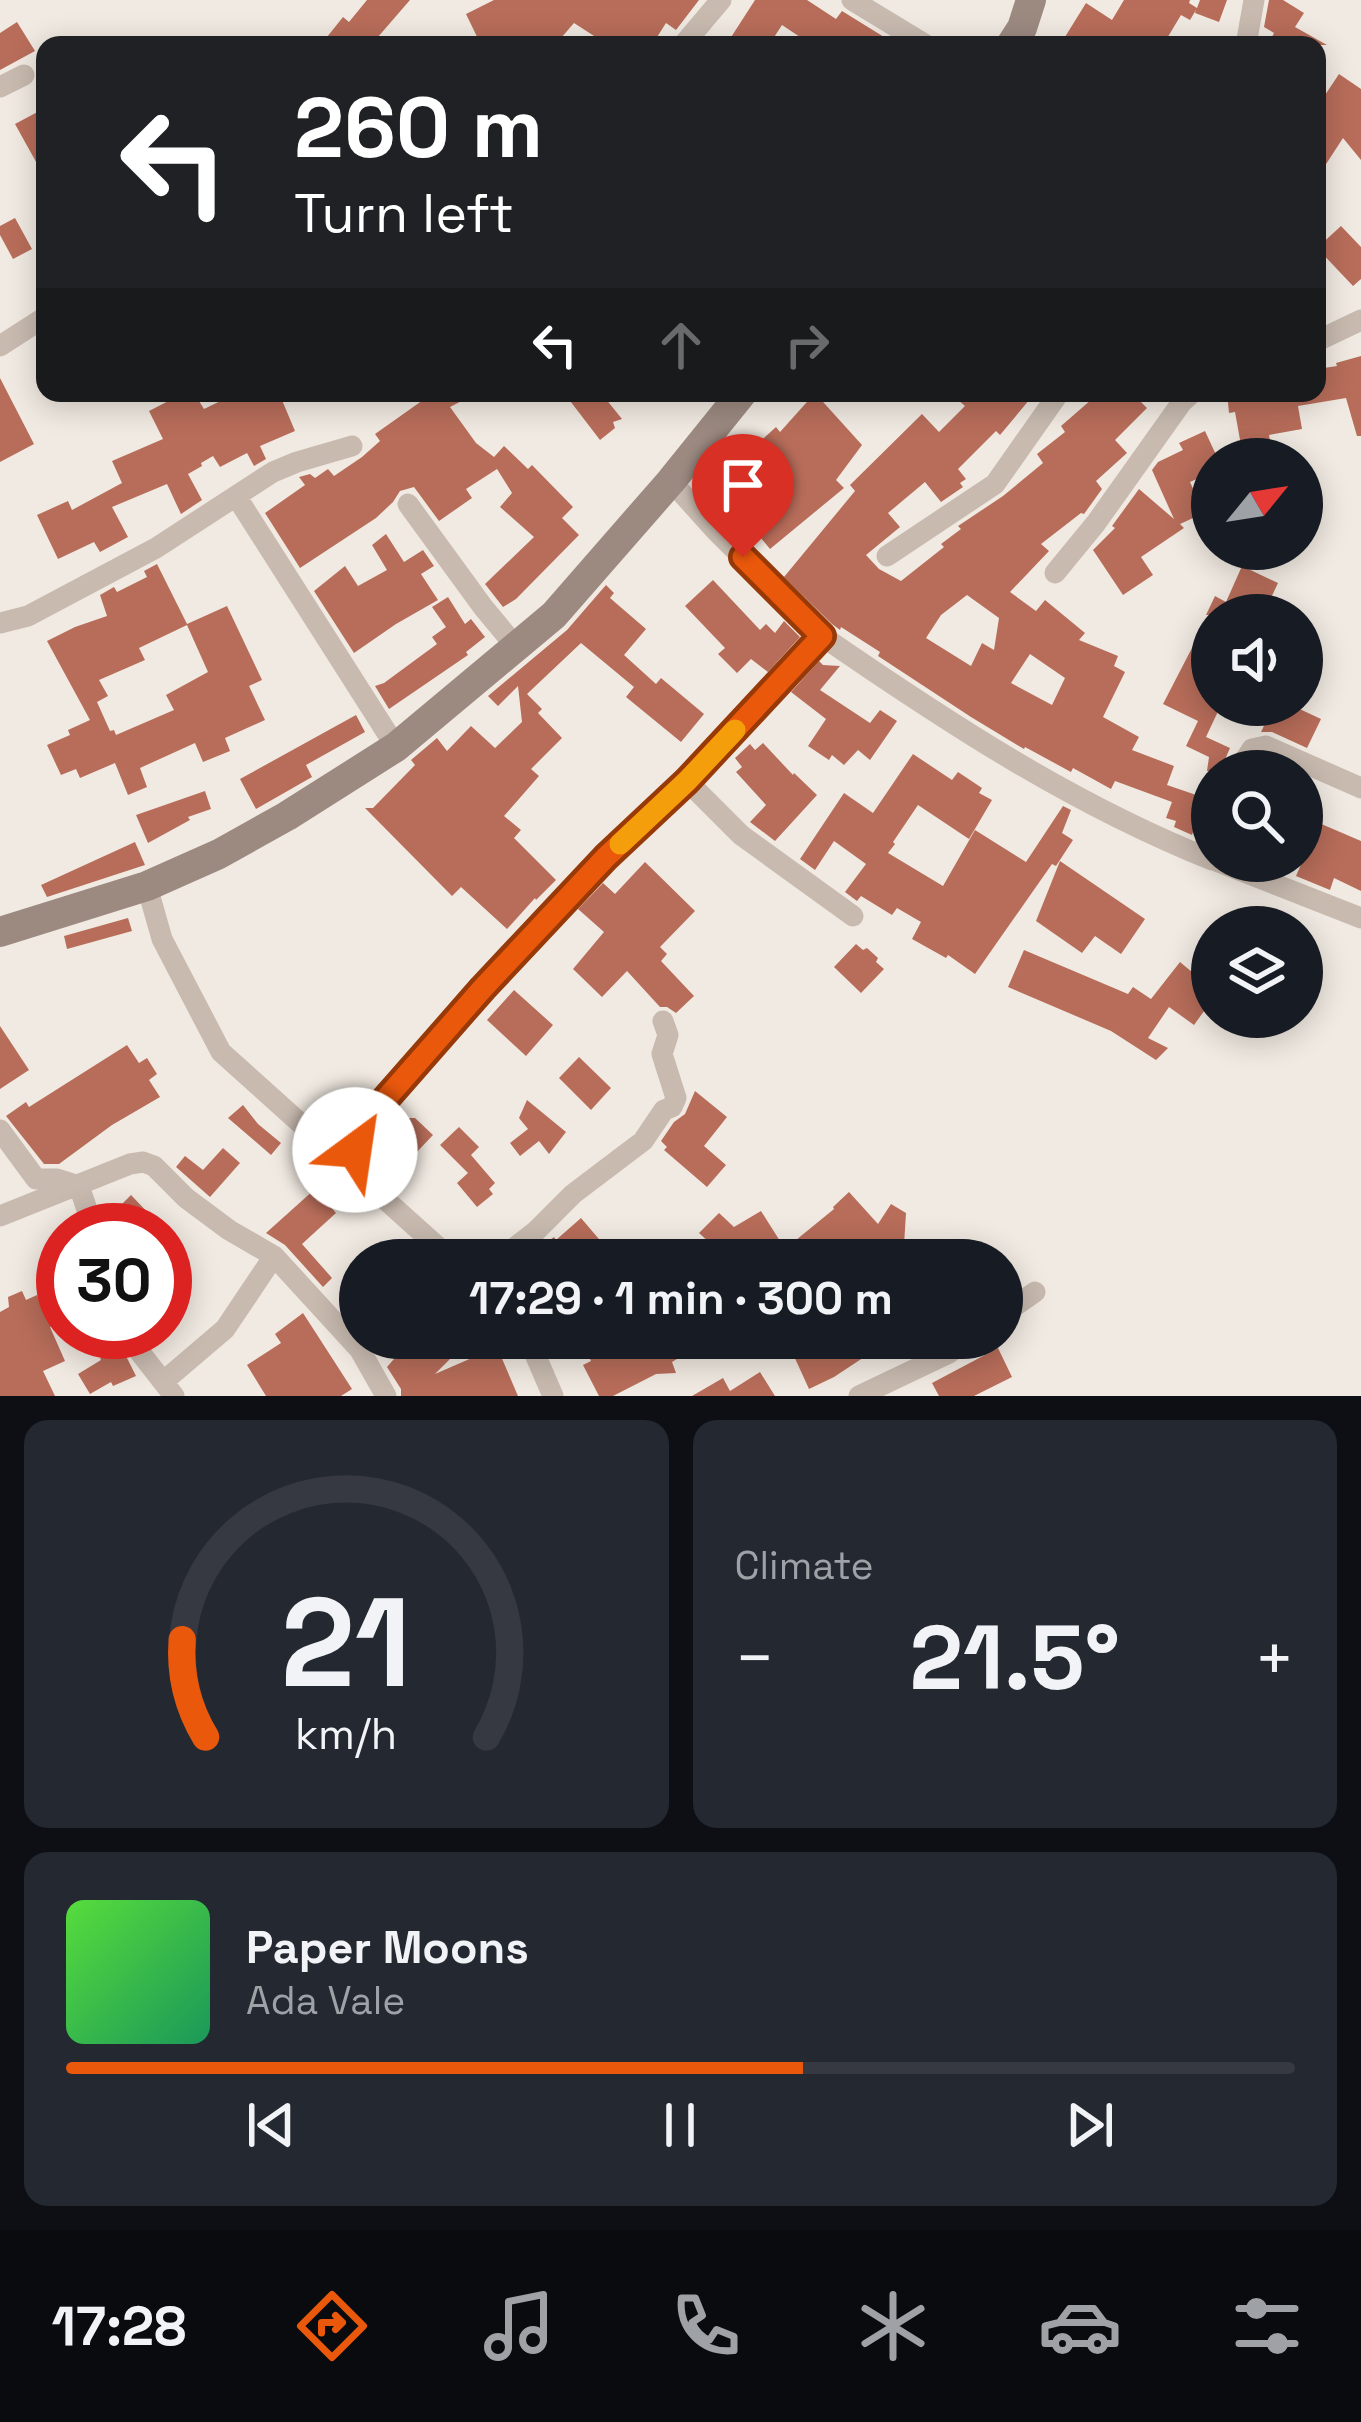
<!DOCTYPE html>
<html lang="en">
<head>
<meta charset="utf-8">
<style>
	:root { --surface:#171b24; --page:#242831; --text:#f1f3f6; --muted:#9ea1a6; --line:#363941; --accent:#ea580c }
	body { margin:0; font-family:"Space Grotesk",sans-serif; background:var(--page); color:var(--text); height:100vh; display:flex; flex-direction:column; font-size:45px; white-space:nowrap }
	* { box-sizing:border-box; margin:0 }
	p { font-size:39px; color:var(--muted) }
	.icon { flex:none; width:66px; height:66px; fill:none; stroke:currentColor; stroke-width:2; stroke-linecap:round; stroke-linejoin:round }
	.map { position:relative; height:1396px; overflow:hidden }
	.drawer { display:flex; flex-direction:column; gap:24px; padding:24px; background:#0d0f14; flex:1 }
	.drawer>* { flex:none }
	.banner { position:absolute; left:36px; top:36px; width:1290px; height:366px; border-radius:24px; box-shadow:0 6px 30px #0003; background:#202124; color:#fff; overflow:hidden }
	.needle { width:78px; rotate:60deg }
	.tools { position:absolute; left:1191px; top:438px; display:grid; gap:24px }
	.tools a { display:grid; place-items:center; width:132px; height:132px; border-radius:50%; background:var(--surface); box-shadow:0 6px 30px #0003; font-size:60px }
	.speed { position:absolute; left:36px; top:1203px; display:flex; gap:24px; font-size:60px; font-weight:700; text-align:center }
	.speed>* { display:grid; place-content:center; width:156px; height:156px; border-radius:50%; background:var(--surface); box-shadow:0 6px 30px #0003; line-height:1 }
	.speed .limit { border:18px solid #d22; background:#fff; color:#111 }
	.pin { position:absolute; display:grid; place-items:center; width:102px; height:102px; color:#fff; margin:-123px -51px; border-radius:50% 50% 50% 0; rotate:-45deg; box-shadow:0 0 12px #0007 }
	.pin .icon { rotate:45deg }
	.me { position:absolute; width:132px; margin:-66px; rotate:31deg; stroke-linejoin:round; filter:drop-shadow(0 0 9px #0008) }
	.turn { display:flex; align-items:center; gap:42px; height:252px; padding:0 60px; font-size:54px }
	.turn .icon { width:156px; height:156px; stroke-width:2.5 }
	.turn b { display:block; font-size:84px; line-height:102px }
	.lanes { display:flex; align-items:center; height:114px; padding:0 60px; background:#0003; justify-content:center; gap:60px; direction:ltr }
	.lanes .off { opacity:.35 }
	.big { font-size:90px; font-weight:700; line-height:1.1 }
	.drawer .card { flex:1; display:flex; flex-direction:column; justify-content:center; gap:18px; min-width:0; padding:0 42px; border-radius:24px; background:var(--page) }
	.drawer .dial { align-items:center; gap:0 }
	.dial svg { height:312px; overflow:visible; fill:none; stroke:var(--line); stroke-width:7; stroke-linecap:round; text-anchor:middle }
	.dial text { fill:var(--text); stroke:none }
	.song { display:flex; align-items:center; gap:36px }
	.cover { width:144px; height:144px; border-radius:18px; background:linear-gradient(135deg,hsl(110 70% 55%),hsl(150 70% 35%)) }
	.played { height:12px; border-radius:6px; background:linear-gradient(90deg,var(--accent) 60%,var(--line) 60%) }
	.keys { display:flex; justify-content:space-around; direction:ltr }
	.heat { display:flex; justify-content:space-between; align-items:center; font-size:66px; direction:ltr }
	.drawer .tiles { flex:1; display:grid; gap:24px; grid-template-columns:1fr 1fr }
	.card:last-child { grid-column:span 2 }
	.trip { position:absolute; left:339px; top:1239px; width:684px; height:120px; border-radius:60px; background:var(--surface); box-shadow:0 6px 30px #0003; font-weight:700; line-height:120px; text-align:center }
	.tabs { display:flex; height:192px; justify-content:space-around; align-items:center; background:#090b0e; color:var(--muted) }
	.tabs .icon { width:84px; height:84px }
	.tabs .active { color:var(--accent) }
	.tabs b { font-size:54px; color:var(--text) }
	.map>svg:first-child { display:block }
	.building { fill:#b86d5a; fill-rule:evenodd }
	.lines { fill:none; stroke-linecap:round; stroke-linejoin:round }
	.street { stroke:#c8baaf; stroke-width:21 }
	.secondary { stroke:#9c8a81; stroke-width:30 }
	.route-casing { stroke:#983908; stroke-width:30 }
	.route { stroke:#ea580c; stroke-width:21 }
	.slow { stroke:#f59e0b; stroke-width:21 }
</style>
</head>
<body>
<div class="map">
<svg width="1361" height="1396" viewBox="0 0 1361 1396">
	<rect width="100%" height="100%" fill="#f1eae2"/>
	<path class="building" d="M367 0H410L371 45H337L327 37 343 17 349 22Z
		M494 0H699L676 30 666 23 652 45H608L574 23 555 45H481L466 14Z
		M755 0H807L836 19 842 11 897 45H812L782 25 769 45H726Z
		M1124 0H1190L1189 3 1197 8 1200 0H1227L1219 22 1195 13 1196 10 1190 20 1181 15 1163 45H1060L1086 3 1112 20Z
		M1269 0H1283L1304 13 1295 27 1327 45H1268L1274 33 1264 27Z
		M17 22 35 51 0 70V33Z
		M1339 74 1361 89V160L1343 138 1317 178V107Z
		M45 108V178L15 124Z
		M15 218 32 249 13 259 0 235V226Z
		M1341 226 1361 247V279L1353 286 1317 248Z
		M1361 356V436H1357L1346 398 1298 406 1302 429 1269 435 1271 445 1242 451 1235 412 1229 413 1227 393H1317V369L1337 366 1336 363Z
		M0 378 34 444 0 462Z
		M184 393H194L204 409 237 393H279L295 431 260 446 266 459 254 466 247 453 220 467 213 456 201 463 202 466 188 474 202 500 181 514 167 484 112 507 128 537 100 552 94 542 58 559 37 515 68 501 72 510 122 483 112 461 163 439 149 411Z
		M433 393H477L450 407 476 443 494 457 504 446 528 469 532 465 573 507 562 518 579 535 516 599 503 607 485 584 534 537 500 507 512 493 497 469 466 489 472 498 439 521 414 487 400 491 393 502 376 518 300 568 265 513 305 485 299 477 310 474 315 478 328 469 334 476 362 457 380 441 375 434Z
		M564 393H601L622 419 613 422 615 428 600 440Z
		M815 393 862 445 836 480 844 488 770 549 737 509 769 483 745 455 776 427 780 432Z
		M950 393H1035L1000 435 996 431 958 469 966 479 960 483 963 487 941 502 925 482 888 513 900 527 866 555 879 569 901 581 944 547 941 544 961 529 958 526 1003 496 1043 463 1037 454 1065 432 1061 426 1099 393H1132L1147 408 1115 440 1127 453 1096 481 1102 489 1084 514 1081 513 1041 544 1049 551 1010 592 1036 611 1045 600 1085 633 1079 640 1118 656 1114 666 1125 672 1103 717 1139 737 1132 750 1174 766 1167 785 1205 798 1192 835 1174 827 1176 821 1166 818 1172 802 1115 781 1111 789 1073 768 1071 772 1025 747 1024 749 971 717 878 656 880 652 841 627 840 630 832 624 784 577 855 491 850 485 922 414 939 432 965 406ZM967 595 999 618 994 650 982 643 971 666 926 638 941 615ZM1030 654 1065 678 1052 705 1011 683Z
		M1205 431 1218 459H1212V472L1190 482 1204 513 1180 524 1184 528 1141 557 1153 575 1123 595 1093 550 1115 528 1112 526 1139 489 1174 519 1152 470 1158 462 1183 450 1179 443Z
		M386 534 404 562 423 550 434 566 421 574 438 600 396 624 354 653 314 591 345 566 358 586 387 570 372 545Z
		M157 564 187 624 227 606 262 680 249 686 265 720 225 738 230 751 203 762 195 743 140 768 147 787 128 795 115 763 80 778 76 769 61 775 47 745 70 735 68 730 90 720 47 641 75 627 107 616 100 595 114 587 117 592 147 577 144 571ZM187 625 208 672 166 695 174 710 116 735 114 730 110 731 97 702 108 696 99 680 145 660 139 648Z
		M1242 566 1278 583 1263 615H1212V705H1221L1206 737 1230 748 1220 771H1207L1209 757 1186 746 1198 721 1163 704 1209 615H1206L1215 596 1226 602Z
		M713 580 760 630 766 624 775 633 784 621 800 637 768 672 751 659 737 673 718 654 725 648 685 606Z
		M606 585 614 593 610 598 646 629 624 655 656 684 661 678 704 714 681 742 626 697 634 687 581 643 527 694 542 709 538 713 562 738 531 769 539 776 504 816 521 830 514 838 556 880 536 900 535 898 507 929 461 887 452 896 365 808H373L415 765 411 760 437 738 447 751 471 726 495 748 522 722 518 686 498 706 488 696 567 630Z
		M448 597 465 624 471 619 485 637 466 652 468 655 389 709 375 686 384 683 437 644 432 637 446 627 432 607Z
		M819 661 823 665 840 666 820 690 870 723 880 710 897 721 870 760 858 750 844 765 832 755 829 760 808 746 826 719 791 692Z
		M1274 705H1291L1321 719 1307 748 1272 732H1261Z
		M356 715 365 732 306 765 312 777 256 809 240 779Z
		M763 743 793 775 794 773 817 795 775 841 750 822 766 805 736 772 742 767 735 758 750 744 755 750Z
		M913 754 952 780 958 772 982 788 979 793 992 800 969 839 918 805 893 842 895 844 888 853 943 886 975 830 1026 862 1063 806 1071 810 1062 833 1073 840 1056 866 1052 864 975 974 948 955 946 958 912 939 921 922 897 908 892 915 861 896 857 901 845 892 866 864 834 841 815 870 800 859 844 793 873 813Z
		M205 791 211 809 188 817 190 820 148 843 136 815Z
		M1319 823 1361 841V891L1334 878 1330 890 1296 876Z
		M135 842 145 865 47 897 41 885Z
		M1060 861 1145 919 1121 954 1095 936 1082 953 1036 921Z
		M645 862 695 911 660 947 667 954 661 961 694 996 676 1013 667 1007H660L627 971 602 997 573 969 604 932 578 909 603 883 615 894Z
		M128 918 132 931 67 949 64 936Z
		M856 944 863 950 867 948 878 958 876 962 884 969 861 993 834 967Z
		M1024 950 1128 994 1133 987 1151 999 1180 962 1198 977 1212 958V984L1199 1001 1207 1007 1194 1025 1169 1007 1148 1038 1168 1048 1156 1060 1111 1031 1008 987Z
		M514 990 553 1025 526 1056 487 1020Z
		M0 1026 29 1070 0 1089Z
		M127 1045 139 1063 147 1058 157 1074 149 1080 160 1097 112 1125 59 1164H44L6 1116 26 1102 29 1107Z
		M579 1057 611 1088 591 1110 559 1078Z
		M695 1091 727 1117 704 1146 726 1165 707 1187 664 1150 667 1147 661 1141 674 1122 685 1114Z
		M527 1100 566 1132 549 1154 539 1141 520 1156 510 1143 528 1129 519 1118Z
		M243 1105 258 1124 281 1143 271 1155 228 1118Z
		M398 1108 408 1118H415L433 1135 398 1172 363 1145Z
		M459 1127 479 1147 471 1155 495 1183 489 1189 493 1194 477 1207 457 1183 468 1173 440 1145Z
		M223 1148 240 1163 210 1197 176 1167 185 1156 203 1170Z
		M315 1189 336 1213 302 1244 332 1278 323 1287 285 1245 266 1233Z
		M849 1192 878 1224 891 1204 906 1213 904 1245 890 1260H683L710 1243 699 1233 719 1213 734 1227 761 1211 785 1249 834 1209 833 1207Z
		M131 1195 153 1218 141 1230H109L106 1220Z
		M581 1218 604 1245 587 1260H523L554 1237 556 1240Z
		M22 1291 26 1300 37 1295 44 1312 49 1310 55 1325 50 1327 65 1361 43 1371 55 1396H0V1312L9 1307 8 1297Z
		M303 1313 352 1389 341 1396H266L247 1365 281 1343 275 1334Z
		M386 1338H471L435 1374 497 1347 518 1396H401V1389L387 1367 400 1352Z
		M596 1338H689L672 1349 677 1359 672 1362 676 1373 656 1374 613 1396H599L583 1365 591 1361 583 1345Z
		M800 1338H818L821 1345 832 1338H893L834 1377 809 1389 788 1343Z
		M122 1348 136 1376 113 1386 111 1382 90 1394 78 1374 101 1360 100 1358Z
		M998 1348 1012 1377 974 1396H939L932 1383Z
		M760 1372 775 1396H692L723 1378 730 1391Z"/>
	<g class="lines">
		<path class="street" d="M852 0 926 45
			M683 45 721 0
			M1246 45 1254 0
			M0 87 24 75
			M1317 341 1361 320
			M0 346 45 317
			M671 481 716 531 822 636
			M236 496 396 747
			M408 504 483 607 517 648
			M887 556 995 484 1059 393
			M1055 573 1096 523 1182 402 1192 393
			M0 623 28 616 156 548 273 472 297 462 352 446
			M1238 771 1252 749 1266 746 1361 788
			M687 781 741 835 853 916
			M1201 855 1212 830
			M1216 861 1361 918
			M147 886 162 939 221 1052 438 1247 460 1260
			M0 1130 36 1179H57L79 1186 94 1230
			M330 1149 361 1127 483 988 606 858 687 781 822 636C947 722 1070 803 1212 860
			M0 1216 130 1164 143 1162 154 1166 186 1198 229 1230 274 1256 360 1350 386 1396
			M499 1260 536 1231 573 1194 643 1141 664 1110 672 1107 676 1098 662 1054 668 1035 663 1021
			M1002 1315 1035 1292
			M131 1332 139 1351 174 1396
			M528 1338 553 1396
			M164 1381 225 1329 274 1256
			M859 1396 949 1353 970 1338"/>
		<path class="secondary" d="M1011 45 1022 28 1031 0
			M0 932 147 886 219 854 287 816 396 747 554 615 671 481 742 393"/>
	</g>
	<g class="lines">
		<defs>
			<path id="route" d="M355 1150 361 1127 483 988 606 857 687 781 822 636 743 557"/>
		</defs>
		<use href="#route" class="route-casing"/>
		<use href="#route" class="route"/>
		<path class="slow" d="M620 844 687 781 735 730"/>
	</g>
</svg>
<div class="tools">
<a><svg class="needle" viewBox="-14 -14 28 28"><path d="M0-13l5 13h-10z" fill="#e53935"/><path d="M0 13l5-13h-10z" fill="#9ea1a6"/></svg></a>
<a><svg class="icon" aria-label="sound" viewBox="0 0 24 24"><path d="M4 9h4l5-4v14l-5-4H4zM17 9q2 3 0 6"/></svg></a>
<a><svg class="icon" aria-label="search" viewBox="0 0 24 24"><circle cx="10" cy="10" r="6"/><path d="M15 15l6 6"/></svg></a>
<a><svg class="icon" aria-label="layers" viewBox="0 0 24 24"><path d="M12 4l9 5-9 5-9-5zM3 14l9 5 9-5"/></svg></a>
</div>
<div class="speed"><div class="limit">30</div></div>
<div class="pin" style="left:743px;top:557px;background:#d93025"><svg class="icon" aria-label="arrive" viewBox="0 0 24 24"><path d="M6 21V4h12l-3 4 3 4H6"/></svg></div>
<svg class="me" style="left:355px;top:1150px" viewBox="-20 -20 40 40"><circle r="19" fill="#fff"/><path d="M0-13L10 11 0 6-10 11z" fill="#ea580c"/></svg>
<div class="trip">17:29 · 1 min · 300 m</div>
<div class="banner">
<div class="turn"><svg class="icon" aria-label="left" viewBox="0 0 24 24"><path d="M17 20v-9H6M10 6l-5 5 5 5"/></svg><div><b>260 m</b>Turn left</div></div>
<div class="lanes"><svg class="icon" aria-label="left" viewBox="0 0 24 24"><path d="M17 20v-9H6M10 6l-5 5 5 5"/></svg><svg class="icon off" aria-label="ahead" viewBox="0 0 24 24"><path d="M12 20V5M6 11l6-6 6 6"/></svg><svg class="icon off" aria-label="right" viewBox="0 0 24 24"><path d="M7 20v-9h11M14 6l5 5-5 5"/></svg></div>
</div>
</div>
<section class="drawer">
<div class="tiles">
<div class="card dial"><svg viewBox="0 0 100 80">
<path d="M14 69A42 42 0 1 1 86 69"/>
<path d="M14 69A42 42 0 0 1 8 44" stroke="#ea580c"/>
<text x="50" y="56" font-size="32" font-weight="700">21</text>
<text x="50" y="72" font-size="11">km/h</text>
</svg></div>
<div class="card"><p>Climate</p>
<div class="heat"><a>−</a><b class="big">21.5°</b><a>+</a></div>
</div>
<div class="card">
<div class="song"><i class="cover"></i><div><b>Paper Moons</b><p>Ada Vale</p></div></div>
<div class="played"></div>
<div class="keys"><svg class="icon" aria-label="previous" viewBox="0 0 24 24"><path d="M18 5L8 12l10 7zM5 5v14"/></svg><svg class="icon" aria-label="pause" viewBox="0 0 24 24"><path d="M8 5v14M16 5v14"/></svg><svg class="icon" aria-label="next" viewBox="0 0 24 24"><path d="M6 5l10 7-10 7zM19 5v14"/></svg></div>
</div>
</div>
</section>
<nav class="tabs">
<b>17:28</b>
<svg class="icon active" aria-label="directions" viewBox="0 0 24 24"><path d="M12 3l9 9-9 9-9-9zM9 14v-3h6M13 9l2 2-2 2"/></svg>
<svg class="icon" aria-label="music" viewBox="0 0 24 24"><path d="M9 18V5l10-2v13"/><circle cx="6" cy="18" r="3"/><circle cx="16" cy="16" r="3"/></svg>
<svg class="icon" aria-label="phone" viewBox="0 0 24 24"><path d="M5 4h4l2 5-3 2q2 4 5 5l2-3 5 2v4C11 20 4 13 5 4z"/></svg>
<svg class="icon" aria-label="climate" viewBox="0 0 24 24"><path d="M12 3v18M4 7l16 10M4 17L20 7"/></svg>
<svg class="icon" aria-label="car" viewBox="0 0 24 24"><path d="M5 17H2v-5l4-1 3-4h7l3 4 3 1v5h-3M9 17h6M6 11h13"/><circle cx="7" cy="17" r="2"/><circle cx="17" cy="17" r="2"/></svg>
<svg class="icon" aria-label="filters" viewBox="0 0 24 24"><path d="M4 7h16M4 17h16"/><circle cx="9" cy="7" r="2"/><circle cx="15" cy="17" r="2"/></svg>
</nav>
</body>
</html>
